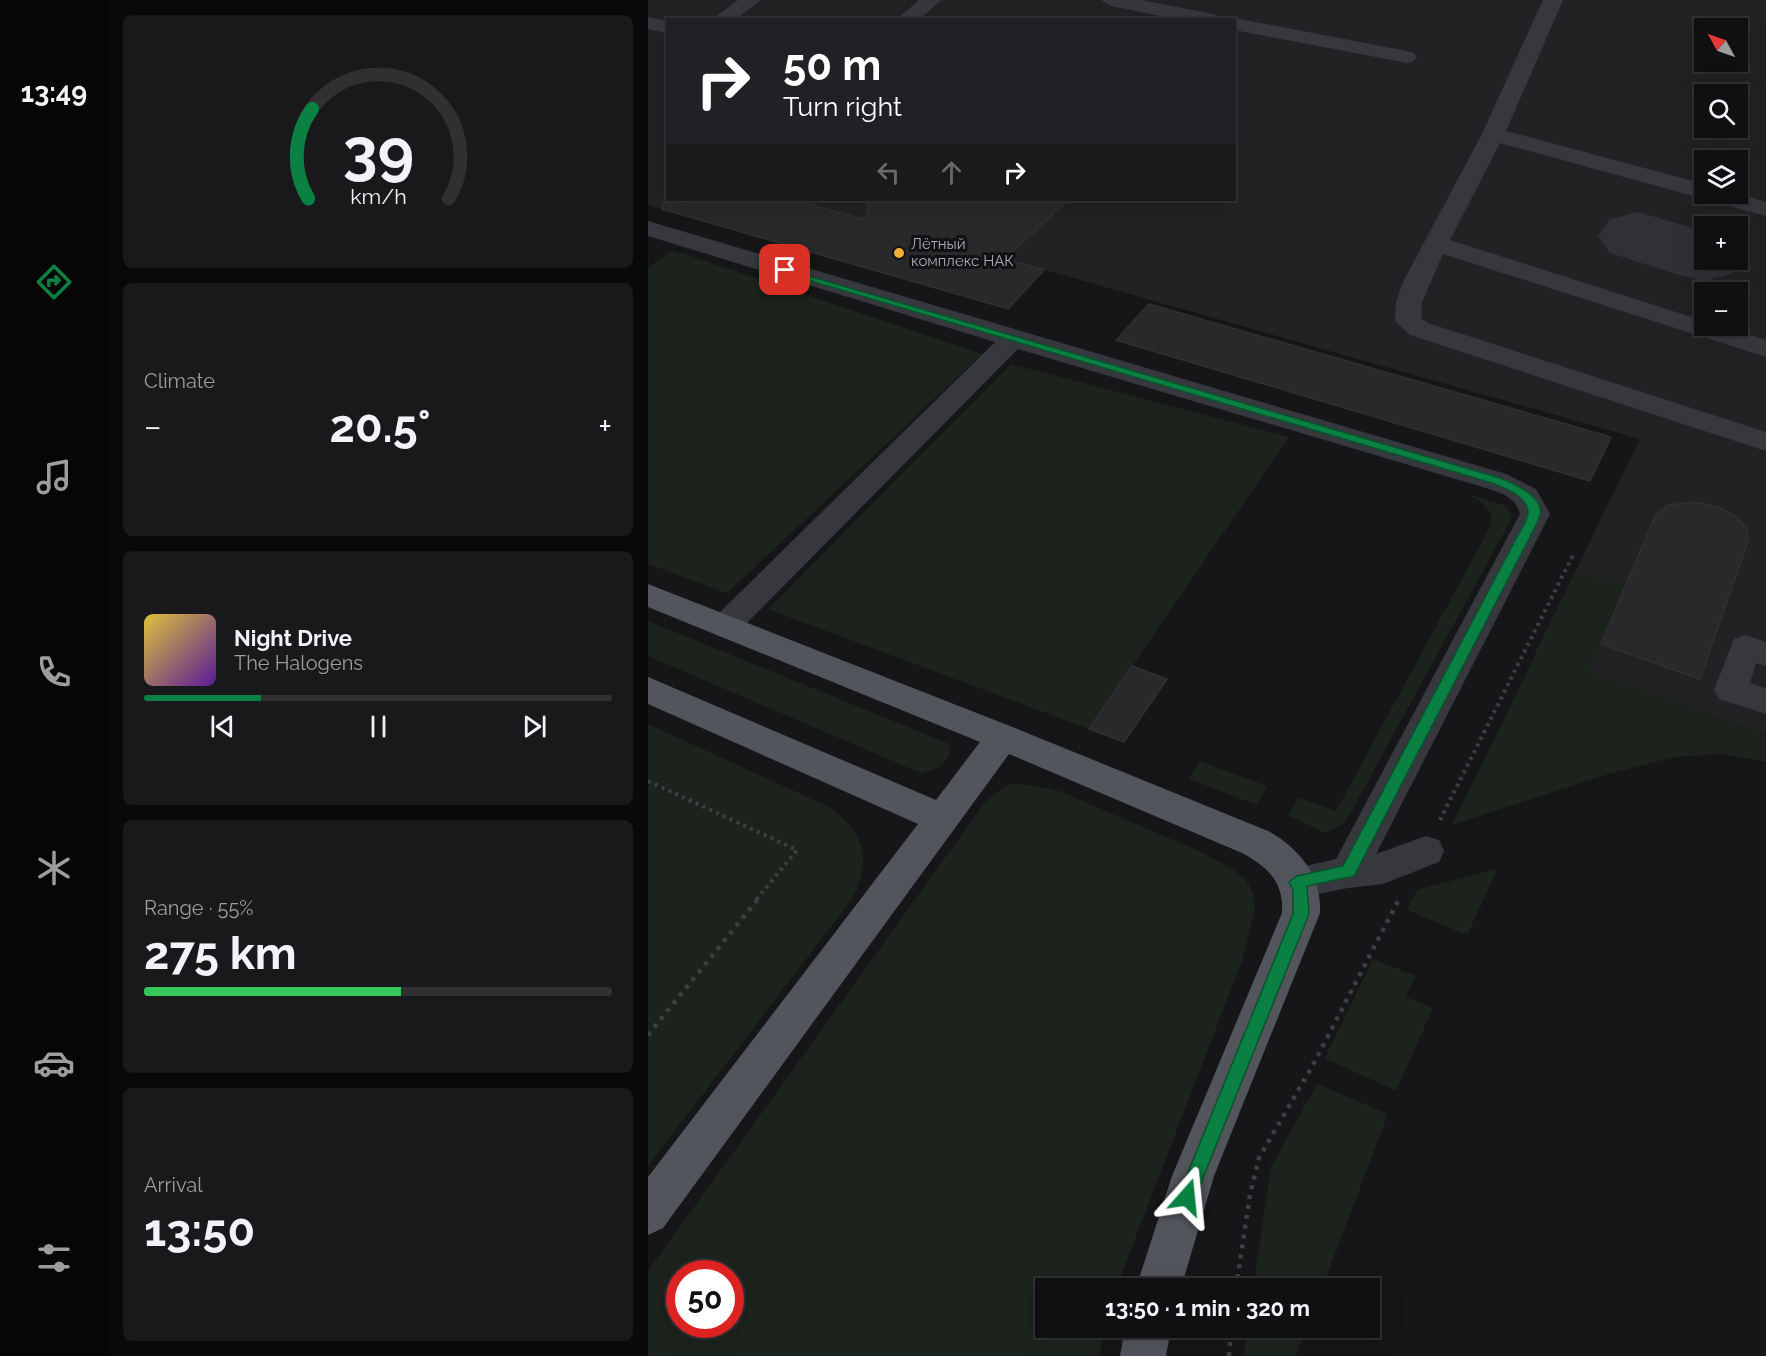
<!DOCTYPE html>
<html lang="en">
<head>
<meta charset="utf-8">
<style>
	:root { --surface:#101012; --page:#19191b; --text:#f1f3f6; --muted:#9c9d9f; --line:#303032; --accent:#0b8043 }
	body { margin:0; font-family:Raleway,sans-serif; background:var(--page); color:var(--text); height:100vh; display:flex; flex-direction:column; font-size:22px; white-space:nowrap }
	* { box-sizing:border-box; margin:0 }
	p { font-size:20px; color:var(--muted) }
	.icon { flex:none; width:33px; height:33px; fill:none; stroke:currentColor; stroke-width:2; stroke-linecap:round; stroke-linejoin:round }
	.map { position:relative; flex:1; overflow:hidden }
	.sheet { display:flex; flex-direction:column; gap:15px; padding:15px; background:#09090a; width:540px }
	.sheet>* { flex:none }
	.banner { position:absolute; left:18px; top:18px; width:570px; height:183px; border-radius:0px; box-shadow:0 6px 24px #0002,0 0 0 2px var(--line); background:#202124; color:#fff; overflow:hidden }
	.needle { width:39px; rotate:310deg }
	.tools { position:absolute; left:1046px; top:18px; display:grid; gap:12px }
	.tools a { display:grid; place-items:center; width:54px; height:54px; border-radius:0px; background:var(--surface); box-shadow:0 6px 24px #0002,0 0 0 2px var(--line); font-size:30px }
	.speed { position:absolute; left:18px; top:1260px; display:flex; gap:12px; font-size:30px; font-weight:700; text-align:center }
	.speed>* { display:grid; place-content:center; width:78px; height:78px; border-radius:50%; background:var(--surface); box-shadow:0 6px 24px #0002,0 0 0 2px var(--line); line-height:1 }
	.speed .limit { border:9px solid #d22; background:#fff; color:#111 }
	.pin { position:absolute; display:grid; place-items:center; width:51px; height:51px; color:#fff; margin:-26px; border-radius:12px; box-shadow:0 3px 9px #0006 }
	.me { position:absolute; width:66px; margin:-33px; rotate:18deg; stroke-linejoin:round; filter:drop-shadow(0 0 4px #0008) }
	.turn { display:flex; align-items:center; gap:21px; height:126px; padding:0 18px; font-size:27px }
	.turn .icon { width:78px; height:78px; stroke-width:2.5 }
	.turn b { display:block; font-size:42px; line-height:51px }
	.lanes { display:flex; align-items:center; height:57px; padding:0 18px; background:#0003; justify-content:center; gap:30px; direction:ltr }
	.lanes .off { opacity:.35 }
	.big { font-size:45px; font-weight:700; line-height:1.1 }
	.sheet .tile { flex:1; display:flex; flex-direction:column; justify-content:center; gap:9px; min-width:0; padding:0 21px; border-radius:9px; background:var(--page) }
	.sheet .dial { align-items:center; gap:0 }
	.dial svg { height:156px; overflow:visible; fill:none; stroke:var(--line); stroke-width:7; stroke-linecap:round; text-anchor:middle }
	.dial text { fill:var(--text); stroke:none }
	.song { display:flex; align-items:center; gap:18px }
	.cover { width:72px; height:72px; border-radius:9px; background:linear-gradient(135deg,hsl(50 70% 55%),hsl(270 70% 35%)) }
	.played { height:6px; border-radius:3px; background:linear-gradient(90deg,var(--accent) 25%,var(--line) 25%) }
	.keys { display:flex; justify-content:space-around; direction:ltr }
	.heat { display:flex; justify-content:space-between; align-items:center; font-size:33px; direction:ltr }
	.charge { height:9px; border-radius:4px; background:linear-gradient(90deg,#34c759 55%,var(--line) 0) }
	.trip { position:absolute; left:387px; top:1278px; width:345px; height:60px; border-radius:0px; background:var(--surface); box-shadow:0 6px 24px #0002,0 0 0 2px var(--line); font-weight:700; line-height:60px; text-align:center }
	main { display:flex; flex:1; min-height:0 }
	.dock { display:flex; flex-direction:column; width:108px; justify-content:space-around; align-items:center; background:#060607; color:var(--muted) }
	.dock .icon { width:42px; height:42px }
	.dock .selected { color:var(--accent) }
	.dock b { font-size:27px; color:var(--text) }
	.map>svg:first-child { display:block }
	.built { fill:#222225; fill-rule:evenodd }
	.green { fill:#1c231d; fill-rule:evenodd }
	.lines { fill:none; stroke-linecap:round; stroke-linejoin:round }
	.taxiway { fill:#303135; fill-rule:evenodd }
	.building { fill:#29292c; stroke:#303034; stroke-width:1.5 }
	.path-far1 { stroke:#3d3f44; stroke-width:4; stroke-dasharray:3 4.5; stroke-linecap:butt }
	.path { stroke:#3d3f44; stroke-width:4.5; stroke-dasharray:4 6; stroke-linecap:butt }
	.minor { fill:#37383d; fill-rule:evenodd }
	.major { fill:#53555c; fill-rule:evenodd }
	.route { fill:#0b8043; stroke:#07532c; stroke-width:1.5 }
	.poi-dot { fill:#f2b134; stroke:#111113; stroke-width:2 }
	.labels { text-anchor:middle; stroke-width:6; stroke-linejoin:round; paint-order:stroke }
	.far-poi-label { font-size:15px; fill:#a8adb8; stroke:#111113; text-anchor:start }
</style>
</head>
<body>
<main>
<nav class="dock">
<b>13:49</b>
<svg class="icon selected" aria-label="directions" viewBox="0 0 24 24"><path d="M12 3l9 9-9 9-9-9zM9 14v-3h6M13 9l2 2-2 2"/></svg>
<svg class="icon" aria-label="music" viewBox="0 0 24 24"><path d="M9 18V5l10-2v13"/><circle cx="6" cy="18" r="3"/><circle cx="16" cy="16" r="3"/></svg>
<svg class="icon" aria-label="phone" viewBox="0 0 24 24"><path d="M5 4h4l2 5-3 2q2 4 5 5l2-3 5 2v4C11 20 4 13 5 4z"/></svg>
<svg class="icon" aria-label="climate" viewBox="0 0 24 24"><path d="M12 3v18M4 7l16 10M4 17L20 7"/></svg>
<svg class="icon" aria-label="car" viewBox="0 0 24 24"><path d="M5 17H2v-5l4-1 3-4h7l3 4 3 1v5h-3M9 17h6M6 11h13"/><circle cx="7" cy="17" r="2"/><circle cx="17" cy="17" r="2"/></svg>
<svg class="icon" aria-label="filters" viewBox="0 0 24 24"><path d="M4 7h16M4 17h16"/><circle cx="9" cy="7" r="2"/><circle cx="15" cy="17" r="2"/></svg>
</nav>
<section class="sheet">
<div class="tile dial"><svg viewBox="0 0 100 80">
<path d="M14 69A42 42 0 1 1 86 69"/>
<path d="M14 69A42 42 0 0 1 16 23" stroke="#0b8043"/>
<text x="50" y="56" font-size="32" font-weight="700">39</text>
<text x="50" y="72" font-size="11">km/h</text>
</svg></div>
<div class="tile"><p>Climate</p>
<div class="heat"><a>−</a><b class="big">20.5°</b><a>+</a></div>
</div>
<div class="tile">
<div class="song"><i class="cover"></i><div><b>Night Drive</b><p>The Halogens</p></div></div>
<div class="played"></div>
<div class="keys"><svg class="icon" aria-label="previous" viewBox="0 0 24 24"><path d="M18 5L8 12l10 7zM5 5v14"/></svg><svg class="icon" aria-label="pause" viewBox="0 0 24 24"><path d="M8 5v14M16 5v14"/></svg><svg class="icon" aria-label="next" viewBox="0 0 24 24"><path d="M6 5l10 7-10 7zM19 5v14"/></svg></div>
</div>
<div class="tile"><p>Range · 55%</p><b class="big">275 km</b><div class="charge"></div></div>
<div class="tile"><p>Arrival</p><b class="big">13:50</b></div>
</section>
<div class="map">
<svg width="1118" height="1356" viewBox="0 0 1118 1356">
	<rect width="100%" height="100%" fill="#161618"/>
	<path class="built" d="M0 0H1118V734L887 654 992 439 397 270 360 309 0 205ZM20 20H586V200H20ZM1056 28H1089V62H1056ZM1056 94H1089V128H1056ZM1056 160H1089V194H1056ZM1056 226H1089V260H1056ZM1056 292H1089V326H1056Z"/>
	<path class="green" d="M24 250 334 354 79 593 0 564V268Z
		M363 364 641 437 441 729 120 609Z
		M819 494 855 505 865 516 697 823 678 833 640 815 651 798 688 811 842 527 844 514 833 502Z
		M928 572 978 586 941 672 1118 734V762L1074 754 1027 757 960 774 804 825Z
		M0 621 299 743 302 748C302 764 287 771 273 773L0 656Z
		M0 724 181 807C218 835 224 857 204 899L0 1166Z
		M551 761 619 786 609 805 541 779Z
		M368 783 411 791 553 852 586 870 597 879 605 892 607 909 594 961 468 1288H398V1328H457L451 1356H0V1271L335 805 356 786ZM32 1274H82V1324H32Z
		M850 868 819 935 759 910 769 890Z
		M725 959 768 976 758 997 785 1008 748 1091 677 1058Z
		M669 1084 740 1114 674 1288H605L623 1167Z
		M600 1328H659L648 1356H595Z"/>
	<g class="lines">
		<path class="taxiway" d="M990 212 1056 231V260H1089V246L1096 257 1084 274 1056 281 1028 274 962 253 950 236 962 219Z"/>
	</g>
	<path class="building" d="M16 200H145L218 220 221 200H420L357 259 396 270 360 309 14 209Z
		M501 304 963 437 942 481 468 340Z
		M1047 502 1070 507 1087 516 1099 528 1100 534V541L1052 679 953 644 1008 514 1021 505Z
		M484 666 519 679 476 742 441 729Z"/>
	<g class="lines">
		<path class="path-far1" d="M0 781 149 850 108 900
			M792 820 926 553"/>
		<path class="path" d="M0 1035 110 899
			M588 1288 602 1194 611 1158 666 1063 750 901
			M581 1356 583 1328"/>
		<path class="minor" d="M90 0H113L87 20H63Z
			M271 0H293L271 20H248Z
			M453 0H493L565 14 575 20H532L463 6Z
			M895 0H915L858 131 1056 184V194L1089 193 1118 202V216L852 143 802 240 1056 321V326H1071L1118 340V357L795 254 774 302 773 318 780 323 1118 432V451L762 335 747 321 748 302 755 282 834 134Z
			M0 17 20 21V33L0 29Z
			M586 18 759 51 766 53 769 57 766 61 759 63 586 30V20H580Z
			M0 221 858 474 888 489 902 514 728 854 778 836 791 840 796 851 791 862 735 884 700 888 649 898 636 893 630 882 636 871 688 859 872 514C868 497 853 493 838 488L370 349 88 634 77 638 66 634 61 626 66 618 347 342 0 236Z
			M1097 635 1118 642V666L1108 663 1102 683 1118 688V714L1071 699 1066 690 1086 639Z"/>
		<path class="major" d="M0 584 367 728 620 831C651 848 674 876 672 913L566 1176 533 1288H488L524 1176 634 913C636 882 620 867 594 853L361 754 15 1228 0 1235V1177L270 824 0 704V677L288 800 332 742 0 607Z
			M477 1328H523L518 1356H472Z"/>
	</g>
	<path class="route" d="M133 268 852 478C865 483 897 497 892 515 890 523 885 530 882 537L706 876 659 886 661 914 545 1203 539 1206 532 1203 530 1197 645 914V890L641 882 649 876 695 866 869 537C872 531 881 519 880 511 878 495 856 488 844 483L133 272Z"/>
	<circle class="poi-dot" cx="251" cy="253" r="6"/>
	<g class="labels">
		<g class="far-poi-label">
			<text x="263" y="249">Лётный<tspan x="263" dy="17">комплекс НАК</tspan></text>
		</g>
	</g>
</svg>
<div class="tools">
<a><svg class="needle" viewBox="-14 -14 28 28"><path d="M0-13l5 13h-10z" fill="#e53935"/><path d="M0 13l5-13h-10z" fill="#9c9d9f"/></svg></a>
<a><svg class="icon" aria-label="search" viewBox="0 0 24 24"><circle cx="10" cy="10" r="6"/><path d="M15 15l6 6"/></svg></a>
<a><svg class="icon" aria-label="layers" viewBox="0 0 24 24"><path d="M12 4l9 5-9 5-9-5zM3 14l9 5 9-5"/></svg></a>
<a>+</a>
<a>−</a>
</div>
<div class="speed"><div class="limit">50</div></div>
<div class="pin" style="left:137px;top:270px;background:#d93025"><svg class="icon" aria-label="arrive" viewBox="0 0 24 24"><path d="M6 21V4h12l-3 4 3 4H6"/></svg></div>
<svg class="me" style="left:539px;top:1197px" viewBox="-20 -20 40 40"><path d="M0-17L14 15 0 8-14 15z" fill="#0b8043" stroke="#fff" stroke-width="4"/></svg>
<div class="trip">13:50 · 1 min · 320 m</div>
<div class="banner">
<div class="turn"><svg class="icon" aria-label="right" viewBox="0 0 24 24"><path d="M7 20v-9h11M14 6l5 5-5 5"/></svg><div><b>50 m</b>Turn right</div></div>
<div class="lanes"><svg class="icon off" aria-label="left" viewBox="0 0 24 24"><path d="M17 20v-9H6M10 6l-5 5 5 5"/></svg><svg class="icon off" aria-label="ahead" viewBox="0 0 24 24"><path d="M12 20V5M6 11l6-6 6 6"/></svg><svg class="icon" aria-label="right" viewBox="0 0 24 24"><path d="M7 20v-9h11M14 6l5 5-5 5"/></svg></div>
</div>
</div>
</main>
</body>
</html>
